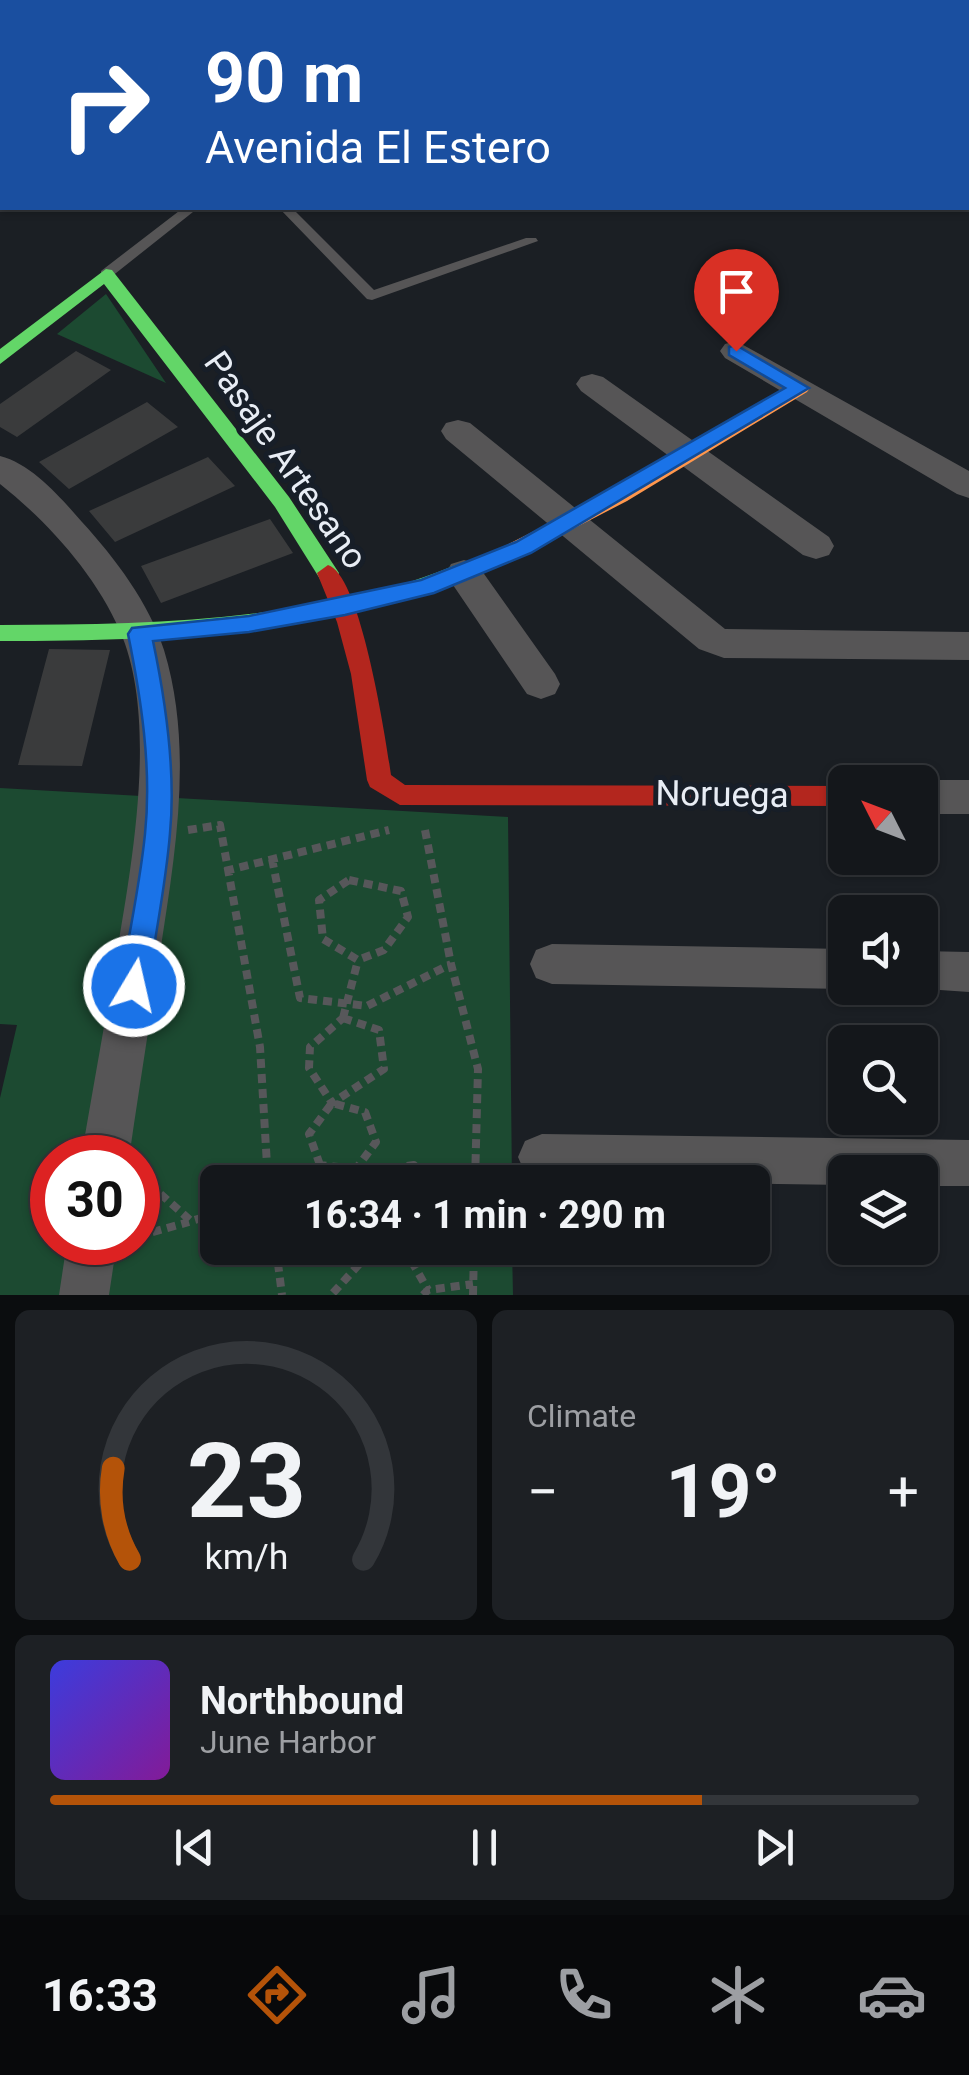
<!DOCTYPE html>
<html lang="en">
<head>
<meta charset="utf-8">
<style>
	:root { --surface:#14171b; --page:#1d2024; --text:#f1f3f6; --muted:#9d9fa3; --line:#33363a; --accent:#b45309 }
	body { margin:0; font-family:Roboto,sans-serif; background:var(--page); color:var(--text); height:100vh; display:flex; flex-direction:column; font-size:38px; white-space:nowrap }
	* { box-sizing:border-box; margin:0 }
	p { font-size:32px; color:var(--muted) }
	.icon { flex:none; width:55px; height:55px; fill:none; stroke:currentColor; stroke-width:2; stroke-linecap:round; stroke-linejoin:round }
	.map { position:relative; height:1295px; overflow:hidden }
	.drawer { display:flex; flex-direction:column; gap:15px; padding:15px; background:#0b0d0f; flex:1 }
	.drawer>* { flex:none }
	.guide { position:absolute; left:0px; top:0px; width:970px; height:210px; box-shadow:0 2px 8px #0004,0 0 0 2px var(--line); background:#1a4fa0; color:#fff; overflow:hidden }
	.needle { width:65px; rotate:312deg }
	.tools { position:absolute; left:828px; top:765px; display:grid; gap:20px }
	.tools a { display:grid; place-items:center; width:110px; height:110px; border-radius:15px; background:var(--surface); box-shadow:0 2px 8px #0004,0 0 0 2px var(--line); font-size:50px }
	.speed { position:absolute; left:30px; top:1135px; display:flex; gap:20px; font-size:50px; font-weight:700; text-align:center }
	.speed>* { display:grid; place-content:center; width:130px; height:130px; border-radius:50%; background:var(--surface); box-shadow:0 2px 8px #0004,0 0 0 2px var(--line); line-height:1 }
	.speed .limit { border:15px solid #d22; background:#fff; color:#111 }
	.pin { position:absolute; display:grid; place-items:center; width:85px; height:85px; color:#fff; margin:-102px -42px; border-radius:50% 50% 50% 0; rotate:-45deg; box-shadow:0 0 10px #0007 }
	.pin .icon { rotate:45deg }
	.me { position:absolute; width:110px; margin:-55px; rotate:9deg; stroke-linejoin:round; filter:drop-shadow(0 0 8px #0008) }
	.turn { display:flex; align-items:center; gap:35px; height:210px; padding:0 40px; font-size:45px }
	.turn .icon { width:130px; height:130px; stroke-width:2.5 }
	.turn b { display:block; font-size:70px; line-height:85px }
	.big { font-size:75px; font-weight:700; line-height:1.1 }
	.drawer .widget { flex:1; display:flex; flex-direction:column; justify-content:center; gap:15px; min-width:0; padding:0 35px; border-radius:15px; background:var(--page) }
	.drawer .dial { align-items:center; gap:0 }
	.dial svg { height:260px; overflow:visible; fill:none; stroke:var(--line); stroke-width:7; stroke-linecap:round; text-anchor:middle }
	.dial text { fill:var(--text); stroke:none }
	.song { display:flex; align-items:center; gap:30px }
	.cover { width:120px; height:120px; border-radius:15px; background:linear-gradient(135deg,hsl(240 70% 55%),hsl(290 70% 35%)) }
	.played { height:10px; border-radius:5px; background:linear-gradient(90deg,var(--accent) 75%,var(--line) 75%) }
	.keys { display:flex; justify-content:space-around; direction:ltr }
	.heat { display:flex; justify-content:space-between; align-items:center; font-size:55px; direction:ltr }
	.drawer .tiles { flex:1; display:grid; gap:15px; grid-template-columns:1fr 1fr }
	.widget:last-child { grid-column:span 2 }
	.trip { position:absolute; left:200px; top:1165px; width:570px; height:100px; border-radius:15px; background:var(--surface); box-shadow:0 2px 8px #0004,0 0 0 2px var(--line); font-weight:700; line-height:100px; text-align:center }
	.tab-bar { display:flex; height:160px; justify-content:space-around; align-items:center; background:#08090b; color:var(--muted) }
	.tab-bar .icon { width:70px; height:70px }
	.tab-bar .on { color:var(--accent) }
	.tab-bar b { font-size:45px; color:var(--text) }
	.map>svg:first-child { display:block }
	.green { fill:#1c4a31; fill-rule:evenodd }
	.building { fill:#3a3b3c }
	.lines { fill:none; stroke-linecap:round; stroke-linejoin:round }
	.path { stroke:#57575a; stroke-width:8; stroke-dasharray:9 6; stroke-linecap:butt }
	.lane { fill:#565556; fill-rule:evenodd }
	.street { fill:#565556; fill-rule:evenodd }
	.fast { fill:#63d668; fill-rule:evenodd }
	.slow { fill:#ff974d; fill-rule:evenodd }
	.jam { fill:#b3261e; fill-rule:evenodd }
	.route { fill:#1a73e8; stroke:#114b97; stroke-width:2.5 }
	.labels { text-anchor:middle; stroke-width:10; stroke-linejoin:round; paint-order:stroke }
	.street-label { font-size:35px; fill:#e8edf5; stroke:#171e28 }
</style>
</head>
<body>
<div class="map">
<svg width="969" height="1295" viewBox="0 0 969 1295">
	<rect width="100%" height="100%" fill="#1b1f24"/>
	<path class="green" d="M106 294 166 383 57 334Z
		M0 788 508 817 512 1182H218V1248H512L513 1295H0V1098L17 1025 0 1024ZM52 1158H138V1242H52Z"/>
	<path class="building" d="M76 351 111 370 17 437 0 427V404Z
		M147 402 178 427 69 489 39 462Z
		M208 457 235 486 115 542 89 511Z
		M270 519 293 553 161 603 141 566Z
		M49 649 110 650 82 766 18 765Z"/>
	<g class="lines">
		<path class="path" d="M188 830 220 825 260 1047 268 1182
			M425 830 451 964 478 1069 475 1182
			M272 859 300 998 367 1006 451 964
			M225 871 389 830
			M349 880 401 891 408 917 384 950 358 960 323 939 319 900Z
			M343 1018 358 960
			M343 1018 379 1030 384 1069 332 1103 309 1068 310 1047Z
			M320 1165 309 1134 332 1103 365 1112 376 1142 356 1169
			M138 1174 191 1221 218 1213
			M292 1182 320 1165 374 1171
			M370 1182 374 1171 414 1165 425 1182
			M138 1236 189 1222
			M276 1248 282 1295
			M404 1248 428 1290
			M333 1293 373 1249 385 1248
			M423 1295 428 1290 473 1284
			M473 1295 474 1248"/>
		<path class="lane" d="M183 208H198L111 277H101V271Z
			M279 208H292L374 290 526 238H536L538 241 372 300 367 299Z"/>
		<path class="street" d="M736 341 969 471V498L957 494 725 358 720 351 725 344Z
			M592 374 603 377 829 537 834 546 829 555 816 559 803 555 581 391 576 384 581 377Z
			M458 420 470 423 725 629 969 632V660L724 658 699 649 446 439 441 431 446 423Z
			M0 456C32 464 61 498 82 522 115 558 149 603 164 650 194 748 175 855 160 953 150 1021 139 1089 129 1158H81C92 1095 103 1032 114 970 130 873 160 723 120 631 95 574 48 522 0 484Z
			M464 560 477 564 555 674 560 684 555 694 541 699 527 694 451 582 446 573 451 564Z
			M920 780H969V814H920V782H914Z
			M552 944 845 949V988H848L845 989 552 984 536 978 530 964 536 950Z
			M920 951 969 952V992L911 988H920Z
			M542 1134 969 1140V1186H920V1172H845V1185L542 1180 525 1173 518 1157 525 1141Z
			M67 1242H117L109 1295H59Z"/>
		<path class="fast" d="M106 269 112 270 289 497 339 573 336 579H320L275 507 104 284 0 364V349Z
			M499 550 507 553 510 558 507 563C333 633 185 641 0 641V625C126 625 252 622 375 592 418 582 457 563 499 550Z"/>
		<path class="slow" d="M800 382 810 388 807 392 627 501 507 563 499 566 488 558 491 553 613 491Z"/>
		<path class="jam" d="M328 565C361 575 386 740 391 775L405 785 845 786V806L400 805 370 787 367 780 351 674 337 622 317 573Z"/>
	</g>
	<path class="route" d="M736 345 809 388 531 553 434 593 345 615 249 632 153 641C166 703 176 771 170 833 166 884 155 935 148 986L144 995 134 998 124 995 120 986C129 935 140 884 145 834 152 768 141 698 128 634L132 628 249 616 421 580 516 542 785 388 729 355V347Z"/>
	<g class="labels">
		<g class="street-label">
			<text transform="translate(286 460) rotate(55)" y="12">Pasaje Artesano</text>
			<text transform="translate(722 794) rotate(1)" y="12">Noruega</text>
		</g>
	</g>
</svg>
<div class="tools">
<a><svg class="needle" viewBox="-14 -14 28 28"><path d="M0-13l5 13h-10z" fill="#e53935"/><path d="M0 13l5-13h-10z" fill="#9d9fa3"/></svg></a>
<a><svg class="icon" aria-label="sound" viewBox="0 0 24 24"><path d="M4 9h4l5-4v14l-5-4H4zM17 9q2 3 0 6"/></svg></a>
<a><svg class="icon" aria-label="search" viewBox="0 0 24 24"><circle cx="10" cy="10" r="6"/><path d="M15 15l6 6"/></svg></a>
<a><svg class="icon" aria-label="layers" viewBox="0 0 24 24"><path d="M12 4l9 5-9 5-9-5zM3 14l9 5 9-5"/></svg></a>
</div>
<div class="speed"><div class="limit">30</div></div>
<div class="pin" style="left:736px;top:351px;background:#d93025"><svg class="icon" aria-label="arrive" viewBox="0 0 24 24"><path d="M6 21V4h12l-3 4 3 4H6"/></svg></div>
<svg class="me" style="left:134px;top:986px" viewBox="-20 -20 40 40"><circle r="17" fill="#1a73e8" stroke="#fff" stroke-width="3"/><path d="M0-11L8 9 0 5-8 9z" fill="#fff"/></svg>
<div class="trip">16:34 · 1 min · 290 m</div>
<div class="guide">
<div class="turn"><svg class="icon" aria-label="right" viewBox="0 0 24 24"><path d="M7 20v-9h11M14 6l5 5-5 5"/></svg><div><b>90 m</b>Avenida El Estero</div></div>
</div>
</div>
<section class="drawer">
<div class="tiles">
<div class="widget dial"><svg viewBox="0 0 100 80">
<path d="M14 69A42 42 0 1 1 86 69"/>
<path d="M14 69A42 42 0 0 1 9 41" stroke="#b45309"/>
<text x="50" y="56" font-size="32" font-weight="700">23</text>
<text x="50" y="72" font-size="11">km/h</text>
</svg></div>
<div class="widget"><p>Climate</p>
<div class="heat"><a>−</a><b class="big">19°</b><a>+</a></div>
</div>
<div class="widget">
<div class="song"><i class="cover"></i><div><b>Northbound</b><p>June Harbor</p></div></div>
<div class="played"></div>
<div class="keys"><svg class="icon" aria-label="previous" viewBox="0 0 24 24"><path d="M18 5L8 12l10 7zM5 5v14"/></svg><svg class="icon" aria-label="pause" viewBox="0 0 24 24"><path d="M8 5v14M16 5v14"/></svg><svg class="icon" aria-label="next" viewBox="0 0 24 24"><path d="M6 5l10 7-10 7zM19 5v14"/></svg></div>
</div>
</div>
</section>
<nav class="tab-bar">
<b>16:33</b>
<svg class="icon on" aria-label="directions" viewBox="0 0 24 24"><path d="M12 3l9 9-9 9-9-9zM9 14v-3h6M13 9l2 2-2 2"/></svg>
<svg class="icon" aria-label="music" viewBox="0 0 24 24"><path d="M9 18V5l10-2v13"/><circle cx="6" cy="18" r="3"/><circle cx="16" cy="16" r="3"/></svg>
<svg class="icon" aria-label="phone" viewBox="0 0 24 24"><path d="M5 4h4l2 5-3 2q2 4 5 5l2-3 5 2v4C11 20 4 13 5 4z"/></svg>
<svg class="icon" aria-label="climate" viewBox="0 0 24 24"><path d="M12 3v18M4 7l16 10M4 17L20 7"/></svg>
<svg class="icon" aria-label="car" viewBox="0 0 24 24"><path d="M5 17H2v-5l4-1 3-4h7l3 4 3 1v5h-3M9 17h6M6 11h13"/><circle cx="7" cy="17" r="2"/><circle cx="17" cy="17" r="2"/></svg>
</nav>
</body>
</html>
